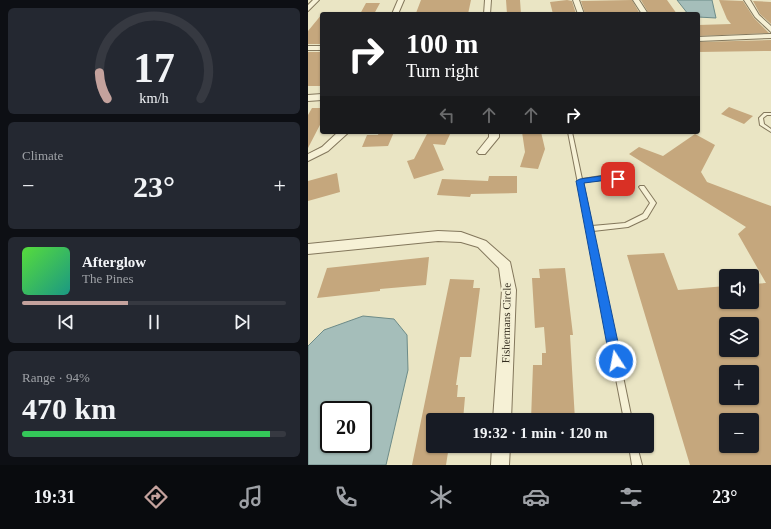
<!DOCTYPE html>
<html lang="en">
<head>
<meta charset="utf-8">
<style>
	:root { --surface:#171b24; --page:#242831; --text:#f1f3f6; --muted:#9ea1a6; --line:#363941; --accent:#c4a29d }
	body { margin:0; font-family:"Times New Roman",serif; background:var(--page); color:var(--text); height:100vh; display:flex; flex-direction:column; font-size:15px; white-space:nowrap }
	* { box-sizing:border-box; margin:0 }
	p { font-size:13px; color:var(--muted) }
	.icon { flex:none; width:22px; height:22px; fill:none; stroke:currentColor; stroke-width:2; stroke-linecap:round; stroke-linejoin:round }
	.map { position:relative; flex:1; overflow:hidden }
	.side { display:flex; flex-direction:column; gap:8px; padding:8px; background:#0d0f14; width:308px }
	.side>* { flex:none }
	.guide { position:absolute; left:12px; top:12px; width:380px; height:122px; border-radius:4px; box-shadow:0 1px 3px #0004; background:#202124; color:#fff; overflow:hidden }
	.controls { position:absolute; left:411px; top:269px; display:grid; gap:8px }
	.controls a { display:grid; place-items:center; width:40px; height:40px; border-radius:4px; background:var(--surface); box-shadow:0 1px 3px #0004; font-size:20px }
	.speed { position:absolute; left:12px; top:401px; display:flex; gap:8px; font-size:20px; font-weight:700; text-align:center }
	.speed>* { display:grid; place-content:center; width:52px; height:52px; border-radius:50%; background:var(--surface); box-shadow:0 1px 3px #0004; line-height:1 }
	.speed .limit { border:2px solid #111; border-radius:6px; background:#fff; color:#111 }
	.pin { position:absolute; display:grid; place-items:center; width:34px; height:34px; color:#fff; margin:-17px; border-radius:8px; box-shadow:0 2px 6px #0006 }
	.me { position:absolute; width:44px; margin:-22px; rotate:349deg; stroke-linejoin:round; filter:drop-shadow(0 0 3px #0008) }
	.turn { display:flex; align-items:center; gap:14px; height:84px; padding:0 20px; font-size:18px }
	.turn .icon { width:52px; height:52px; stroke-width:2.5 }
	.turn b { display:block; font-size:28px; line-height:34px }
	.lanes { display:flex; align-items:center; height:38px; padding:0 20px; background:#0003; justify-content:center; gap:20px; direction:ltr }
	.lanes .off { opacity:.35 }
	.big { font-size:30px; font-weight:600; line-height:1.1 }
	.side .card { flex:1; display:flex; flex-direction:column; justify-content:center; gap:6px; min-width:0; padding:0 14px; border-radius:6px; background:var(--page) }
	.side .dial { align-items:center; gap:0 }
	.dial svg { height:104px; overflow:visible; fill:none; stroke:var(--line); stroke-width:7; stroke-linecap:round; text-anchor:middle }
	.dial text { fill:var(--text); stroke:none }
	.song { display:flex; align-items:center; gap:12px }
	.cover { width:48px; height:48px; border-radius:6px; background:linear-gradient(135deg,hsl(110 70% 55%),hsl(170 70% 35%)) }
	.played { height:4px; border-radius:2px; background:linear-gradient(90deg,var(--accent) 40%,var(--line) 40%) }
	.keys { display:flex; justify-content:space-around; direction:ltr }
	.heat { display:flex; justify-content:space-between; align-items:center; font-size:22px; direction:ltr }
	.charge { height:6px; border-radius:3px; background:linear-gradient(90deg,#34c759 94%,var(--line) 0) }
	.trip { position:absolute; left:118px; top:413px; width:228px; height:40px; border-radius:4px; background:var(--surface); box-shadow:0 1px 3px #0004; font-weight:600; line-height:40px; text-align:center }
	.tabs { display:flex; height:64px; justify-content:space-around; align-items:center; background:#090b0e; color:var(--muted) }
	.tabs .icon { width:28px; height:28px }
	.tabs .current { color:var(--accent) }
	.tabs b { font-size:18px; color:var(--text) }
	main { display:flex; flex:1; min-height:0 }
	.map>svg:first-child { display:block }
	.water { fill:#a5beba; stroke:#6d8b88; fill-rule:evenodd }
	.building { fill:#c5a77d; fill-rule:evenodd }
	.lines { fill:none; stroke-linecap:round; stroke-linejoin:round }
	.lane-casing { stroke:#83775c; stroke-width:2 }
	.street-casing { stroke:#83775c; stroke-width:2 }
	.lane { fill:#f6f1d6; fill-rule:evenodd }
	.street { fill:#f6f1d6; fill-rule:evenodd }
	.route { fill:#1a73e8; stroke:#114b97 }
	.labels { text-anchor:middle; stroke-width:4; stroke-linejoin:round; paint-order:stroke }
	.street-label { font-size:11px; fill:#342d1f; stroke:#f2eed3 }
</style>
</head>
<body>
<main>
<section class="side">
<div class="card dial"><svg viewBox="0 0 100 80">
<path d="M14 69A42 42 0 1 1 86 69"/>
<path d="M14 69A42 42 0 0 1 8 49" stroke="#c4a29d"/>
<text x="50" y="56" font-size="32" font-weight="700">17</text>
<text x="50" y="72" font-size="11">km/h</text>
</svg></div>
<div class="card"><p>Climate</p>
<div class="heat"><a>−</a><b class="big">23°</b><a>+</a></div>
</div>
<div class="card">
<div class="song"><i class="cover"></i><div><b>Afterglow</b><p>The Pines</p></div></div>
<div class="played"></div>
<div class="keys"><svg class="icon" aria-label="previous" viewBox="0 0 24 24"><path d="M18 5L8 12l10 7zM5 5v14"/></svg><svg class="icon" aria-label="pause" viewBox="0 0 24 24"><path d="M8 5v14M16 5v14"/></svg><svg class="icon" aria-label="next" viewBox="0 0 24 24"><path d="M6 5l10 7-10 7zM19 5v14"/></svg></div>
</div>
<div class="card"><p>Range · 94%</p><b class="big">470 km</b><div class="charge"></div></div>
</section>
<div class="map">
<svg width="463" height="465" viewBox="0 0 463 465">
	<rect width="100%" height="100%" fill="#eae5c4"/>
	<path class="water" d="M369 0H404L408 18 390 17V14H380Z
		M55 316 86 319 99 335 100 370 78 465H0V346L16 330ZM21 410H55V444H21Z"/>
	<path class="building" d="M113 0H163L160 14H110V13H108Z
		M198 0H212L213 14H199Z
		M259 0 264 1 268 14H245L242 2Z
		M324 0 332 14H277L273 1Z
		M333 0H359L369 14H341Z
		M411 0 435 1 446 18 461 33 390 36V25L423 24 419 19Z
		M445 1 463 2V24L452 14Z
		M58 3H72L66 14H52Z
		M14 14V44H0V31Z
		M463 40V51L390 52V42Z
		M0 52H14V86H0Z
		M421 107 445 116 436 124 413 114Z
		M4 108H14V121L0 148V115Z
		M71 132H86L80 146 54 147 59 135H70Z
		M120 132H143L137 145 125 144 136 170 106 179 99 161 106 159Z
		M214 132H233L237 149 230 169 212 167 217 152Z
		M387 134 407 145 393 172 399 182 463 206V465H382L319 255 356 253 370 290 418 286V302H444V284L458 283 430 234 438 227 321 154 331 147 355 156ZM418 324H444V350H418ZM418 372H444V398H418ZM418 420H444V446H418Z
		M29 173 32 192 0 201V181Z
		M181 176H209V193L163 194 162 197 129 195 134 179 180 181Z
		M121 257 118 285 72 289V291L9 298 19 268Z
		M257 268 265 335H262L267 420H223L225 365H234V353H238L236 327 227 328 224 278H232L231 269Z
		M142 279 166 280 165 288H172L163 357H152L148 385H150L149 397H157L155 420H125V446H141L138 465H104Z"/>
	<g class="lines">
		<defs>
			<path id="lane" d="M456 113H463V115H459L455 118 456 124 463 129V132L452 125 451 118Z
				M260 132H264L274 179 300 175 320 179 323 181 320 183 300 179 275 182 284 226 317 223 335 214 342 203 331 187 332 186H336L348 203 339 218 320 227 285 231 324 420H316Z
				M321 446H329L334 465H324Z"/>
			<path id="street" d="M5 0H11L0 11V5Z
				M90 0H96L90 14H84Z
				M177 0H183L182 14H176Z
				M265 0H271L276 14H270Z
				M325 0H331L340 14H334Z
				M436 0H442L451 15 463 26V32L447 17Z
				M463 34V38L390 41V37Z
				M0 46H14V50H0Z
				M14 94V100L0 101V95Z
				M30 132H41L20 151 0 161V154L14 147Z
				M181 132H191V137L177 154H171L169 152 181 137Z
				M130 231 153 232 178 241 202 262 208 290 203 420H185L194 290 191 268 170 247 153 242 130 241 0 254V244Z
				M184 446H202L201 465H183Z"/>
		</defs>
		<use href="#lane" class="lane-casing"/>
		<use href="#street" class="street-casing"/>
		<use href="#lane" class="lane"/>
		<use href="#street" class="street"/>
	</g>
	<path class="route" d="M300 175 313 177 314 179 310 182 300 180 276 183 314 361 312 365 308 367 304 365 302 361 268 181 272 179Z"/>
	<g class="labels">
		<g class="street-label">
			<text transform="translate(198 323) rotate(-89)" y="4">Fishermans Circle</text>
		</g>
	</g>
</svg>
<div class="controls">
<a><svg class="icon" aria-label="sound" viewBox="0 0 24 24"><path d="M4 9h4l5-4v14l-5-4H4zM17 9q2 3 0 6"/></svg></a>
<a><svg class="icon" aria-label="layers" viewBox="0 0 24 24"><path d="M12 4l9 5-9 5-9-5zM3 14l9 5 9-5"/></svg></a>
<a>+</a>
<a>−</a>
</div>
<div class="speed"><div class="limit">20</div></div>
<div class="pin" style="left:310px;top:179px;background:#d93025"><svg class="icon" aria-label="arrive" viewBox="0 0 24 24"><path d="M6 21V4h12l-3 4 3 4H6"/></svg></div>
<svg class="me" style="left:308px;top:361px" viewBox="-20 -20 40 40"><circle r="17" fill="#1a73e8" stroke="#fff" stroke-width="3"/><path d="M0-11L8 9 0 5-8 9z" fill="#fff"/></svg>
<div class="trip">19:32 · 1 min · 120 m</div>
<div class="guide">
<div class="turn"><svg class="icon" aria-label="right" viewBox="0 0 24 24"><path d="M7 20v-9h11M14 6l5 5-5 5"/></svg><div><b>100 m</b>Turn right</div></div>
<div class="lanes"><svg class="icon off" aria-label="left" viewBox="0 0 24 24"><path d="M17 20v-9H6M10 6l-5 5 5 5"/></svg><svg class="icon off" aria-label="ahead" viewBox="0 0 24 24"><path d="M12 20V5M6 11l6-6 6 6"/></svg><svg class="icon off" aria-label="ahead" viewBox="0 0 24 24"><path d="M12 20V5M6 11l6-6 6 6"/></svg><svg class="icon" aria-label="right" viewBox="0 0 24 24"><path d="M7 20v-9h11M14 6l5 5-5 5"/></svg></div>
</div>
</div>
</main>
<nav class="tabs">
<b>19:31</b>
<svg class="icon current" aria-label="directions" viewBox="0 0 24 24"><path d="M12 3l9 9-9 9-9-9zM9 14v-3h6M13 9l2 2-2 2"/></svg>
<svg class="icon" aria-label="music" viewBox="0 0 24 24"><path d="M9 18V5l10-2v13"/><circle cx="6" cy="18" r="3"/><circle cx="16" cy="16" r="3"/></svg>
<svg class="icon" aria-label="phone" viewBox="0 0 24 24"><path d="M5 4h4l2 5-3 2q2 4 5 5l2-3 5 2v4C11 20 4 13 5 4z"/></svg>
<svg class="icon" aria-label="climate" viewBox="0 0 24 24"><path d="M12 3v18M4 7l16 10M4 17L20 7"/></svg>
<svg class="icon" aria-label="car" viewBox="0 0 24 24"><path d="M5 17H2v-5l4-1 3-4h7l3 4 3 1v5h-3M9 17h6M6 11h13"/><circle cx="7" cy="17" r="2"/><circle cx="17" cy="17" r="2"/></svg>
<svg class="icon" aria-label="filters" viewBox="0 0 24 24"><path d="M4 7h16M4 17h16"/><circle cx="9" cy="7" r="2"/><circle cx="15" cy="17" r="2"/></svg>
<b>23°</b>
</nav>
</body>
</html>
